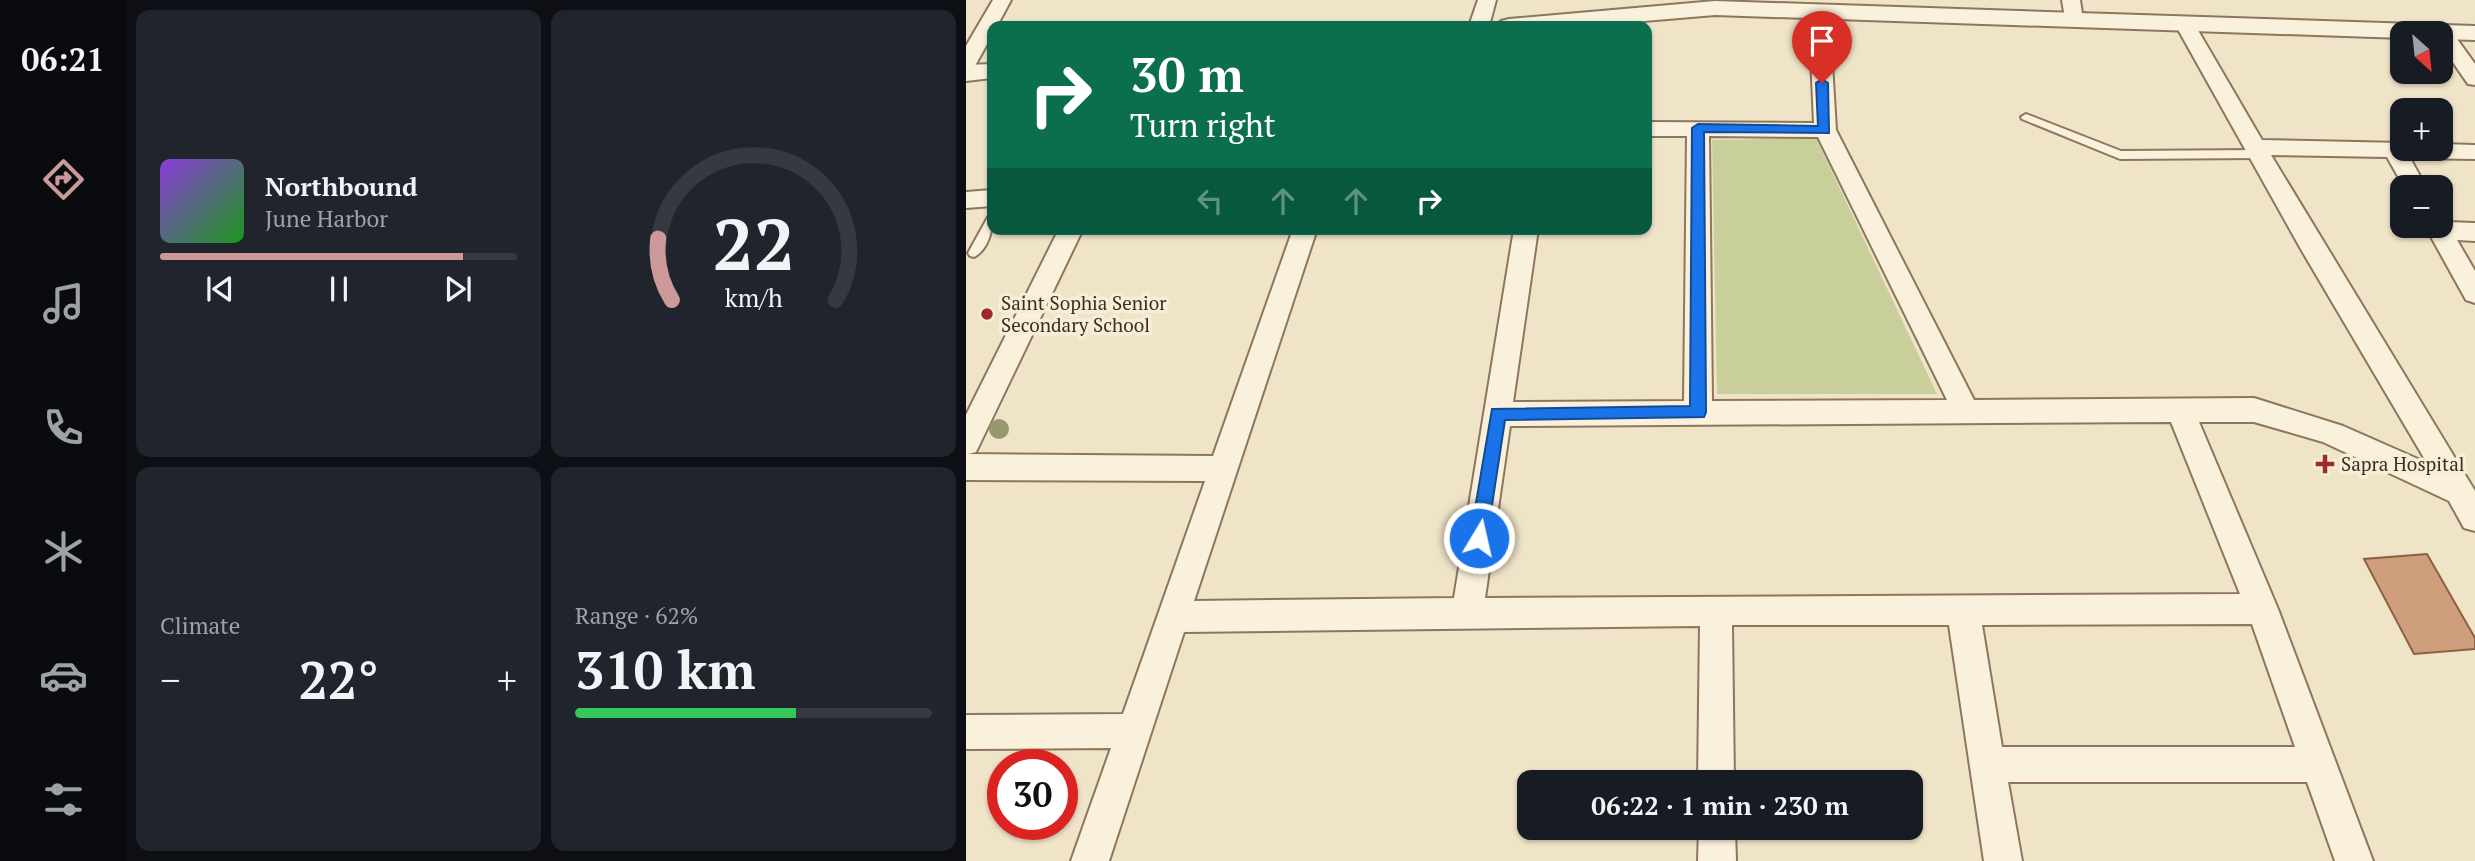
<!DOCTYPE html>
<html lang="en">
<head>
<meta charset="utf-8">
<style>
	:root { --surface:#171b24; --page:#20242c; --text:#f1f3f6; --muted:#9ea1a6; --line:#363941; --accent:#cc999b }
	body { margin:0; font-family:"PT Serif",serif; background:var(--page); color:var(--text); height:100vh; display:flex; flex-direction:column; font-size:26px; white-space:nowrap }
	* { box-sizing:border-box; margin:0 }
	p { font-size:23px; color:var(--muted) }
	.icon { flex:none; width:38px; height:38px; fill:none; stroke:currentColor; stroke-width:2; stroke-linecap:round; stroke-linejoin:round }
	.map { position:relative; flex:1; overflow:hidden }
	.drawer { display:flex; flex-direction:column; gap:10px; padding:10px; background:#0d0f14; width:840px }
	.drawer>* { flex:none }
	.hud { position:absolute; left:21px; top:21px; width:665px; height:214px; border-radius:14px; box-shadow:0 2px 5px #0004; background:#0b6e4f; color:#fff; overflow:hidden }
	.needle { width:46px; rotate:153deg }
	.buttons { position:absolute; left:1424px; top:21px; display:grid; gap:14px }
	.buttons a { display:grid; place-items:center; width:63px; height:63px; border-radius:14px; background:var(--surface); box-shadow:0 2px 5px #0004; font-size:35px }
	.speed { position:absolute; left:21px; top:749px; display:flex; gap:14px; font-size:35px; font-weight:700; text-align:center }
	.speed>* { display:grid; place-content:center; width:91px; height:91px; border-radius:50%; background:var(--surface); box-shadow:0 2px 5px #0004; line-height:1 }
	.speed .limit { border:10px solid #d22; background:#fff; color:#111 }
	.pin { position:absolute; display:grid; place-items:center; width:60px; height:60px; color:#fff; margin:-72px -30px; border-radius:50% 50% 50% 0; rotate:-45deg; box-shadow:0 0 7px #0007 }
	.pin .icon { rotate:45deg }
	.me { position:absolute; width:77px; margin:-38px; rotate:9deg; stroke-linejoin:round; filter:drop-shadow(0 0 5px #0008) }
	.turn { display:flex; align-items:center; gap:24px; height:147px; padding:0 28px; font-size:32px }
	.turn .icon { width:91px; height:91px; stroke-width:2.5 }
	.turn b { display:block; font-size:49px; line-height:60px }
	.lanes { display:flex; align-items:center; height:66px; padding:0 28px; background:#0003; justify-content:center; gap:35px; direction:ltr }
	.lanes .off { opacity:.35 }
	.big { font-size:52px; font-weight:800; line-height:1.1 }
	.drawer .widget { flex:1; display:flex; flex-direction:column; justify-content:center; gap:10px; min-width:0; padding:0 24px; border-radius:14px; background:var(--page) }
	.drawer .dial { align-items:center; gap:0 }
	.dial svg { height:182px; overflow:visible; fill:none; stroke:var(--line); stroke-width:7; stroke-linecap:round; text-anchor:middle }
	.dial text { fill:var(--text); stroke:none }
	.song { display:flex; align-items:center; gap:21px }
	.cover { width:84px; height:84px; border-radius:10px; background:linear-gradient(135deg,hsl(270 70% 55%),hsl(120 70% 35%)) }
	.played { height:7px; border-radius:4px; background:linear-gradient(90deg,var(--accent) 85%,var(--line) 85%) }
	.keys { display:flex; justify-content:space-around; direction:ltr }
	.heat { display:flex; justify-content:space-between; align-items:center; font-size:38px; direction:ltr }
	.charge { height:10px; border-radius:5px; background:linear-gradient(90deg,#34c759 62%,var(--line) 0) }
	.drawer .tiles { flex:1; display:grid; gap:10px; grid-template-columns:repeat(2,1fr) }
	.trip { position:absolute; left:551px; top:770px; width:406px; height:70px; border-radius:14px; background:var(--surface); box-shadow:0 2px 5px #0004; font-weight:800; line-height:70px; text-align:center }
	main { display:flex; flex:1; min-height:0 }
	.tab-bar { display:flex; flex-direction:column; width:126px; justify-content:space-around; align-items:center; background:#090b0e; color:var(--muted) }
	.tab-bar .icon { width:49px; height:49px }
	.tab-bar .selected { color:var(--accent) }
	.tab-bar b { font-size:32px; color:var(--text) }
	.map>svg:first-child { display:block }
	.green { fill:#c9cf9b }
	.building { fill:#cf9f7d; stroke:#8d5f41; stroke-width:2 }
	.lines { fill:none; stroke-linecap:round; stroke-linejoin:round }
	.service-casing { stroke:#8d765c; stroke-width:4 }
	.minor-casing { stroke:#8d765c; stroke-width:4 }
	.tertiary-casing { stroke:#8d765c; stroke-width:4 }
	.service { fill:#faf1dc; fill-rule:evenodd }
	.minor { fill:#faf1dc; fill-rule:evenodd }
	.tertiary { fill:#faf1dc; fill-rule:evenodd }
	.tree { fill:#96986f }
	.route { fill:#1a73e8; stroke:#114b97; stroke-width:2 }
	.poi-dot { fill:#9e2a2b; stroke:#f7eed8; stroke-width:2.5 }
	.labels { text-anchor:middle; stroke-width:7; stroke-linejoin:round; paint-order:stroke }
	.poi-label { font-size:19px; fill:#3d2e20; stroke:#f7eed8; text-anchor:start }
</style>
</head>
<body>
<main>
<nav class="tab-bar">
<b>06:21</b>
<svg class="icon selected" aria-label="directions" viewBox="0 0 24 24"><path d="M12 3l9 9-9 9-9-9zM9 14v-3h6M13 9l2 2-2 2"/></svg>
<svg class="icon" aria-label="music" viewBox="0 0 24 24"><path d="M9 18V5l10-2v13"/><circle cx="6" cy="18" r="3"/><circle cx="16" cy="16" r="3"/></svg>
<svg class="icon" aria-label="phone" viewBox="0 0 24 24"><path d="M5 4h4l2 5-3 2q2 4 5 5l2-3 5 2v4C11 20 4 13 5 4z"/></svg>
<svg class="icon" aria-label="climate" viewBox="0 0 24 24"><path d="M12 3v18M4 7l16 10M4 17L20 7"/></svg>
<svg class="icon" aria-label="car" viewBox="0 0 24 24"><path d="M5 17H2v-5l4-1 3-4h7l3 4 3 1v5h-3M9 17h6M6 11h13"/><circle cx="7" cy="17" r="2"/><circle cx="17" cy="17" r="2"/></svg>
<svg class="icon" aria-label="filters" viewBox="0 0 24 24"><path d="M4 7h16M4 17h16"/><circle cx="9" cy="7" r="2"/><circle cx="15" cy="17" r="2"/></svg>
</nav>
<section class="drawer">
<div class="tiles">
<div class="widget">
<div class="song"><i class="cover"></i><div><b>Northbound</b><p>June Harbor</p></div></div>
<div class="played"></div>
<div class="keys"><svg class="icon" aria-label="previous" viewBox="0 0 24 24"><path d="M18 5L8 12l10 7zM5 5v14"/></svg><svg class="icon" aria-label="pause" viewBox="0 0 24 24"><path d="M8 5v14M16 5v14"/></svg><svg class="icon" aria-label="next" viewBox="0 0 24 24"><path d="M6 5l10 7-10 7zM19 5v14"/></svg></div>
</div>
<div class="widget dial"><svg viewBox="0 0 100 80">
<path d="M14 69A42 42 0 1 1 86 69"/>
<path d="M14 69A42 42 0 0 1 8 42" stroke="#cc999b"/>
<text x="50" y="56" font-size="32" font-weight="700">22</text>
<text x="50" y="72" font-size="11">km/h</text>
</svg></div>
<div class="widget"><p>Climate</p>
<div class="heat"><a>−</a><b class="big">22°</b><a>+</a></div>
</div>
<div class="widget"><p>Range · 62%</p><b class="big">310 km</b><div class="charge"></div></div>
</div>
</section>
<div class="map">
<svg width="1509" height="861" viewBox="0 0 1509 861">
	<rect width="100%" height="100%" fill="#f0e4c8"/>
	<path class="green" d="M850 138 971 394H751L746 140Z"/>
	<path class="building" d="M1461 554 1509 638V649L1448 654 1398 559Z"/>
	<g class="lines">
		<defs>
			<path id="service" d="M1060 114 1155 151 1293 150 1299 154 1293 158 1154 159 1056 119 1055 117Z
				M26 216C27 230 22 250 8 257L4 256 2 253 22 217Z"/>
			<path id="minor" d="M27 0H45L31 26H26V35L10 64 7 68 0 70V46Z
				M512 0H530L523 26H503Z
				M1096 0H1114L1117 20 1114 24H1100Z
				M853 6 863 12 870 130 1008 400 1288 398 1377 426 1461 463 1336 251 1209 24 1212 20H1226L1296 140 1437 143V149H1475V144L1509 145V159L1444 158 1460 187H1438L1421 157 1305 155 1509 491V531L1498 528 1483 501 1357 442 1288 422H1233L1312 609 1407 861H1369L1341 782H1042L1056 861H1018L983 625H766L768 782H732L734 626 218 632 143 861H105L145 748 0 749V715L157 714 239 481 0 480V415L93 229H117L10 452 2 454 247 456 327 229H351L228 601 488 598 548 229H572L547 402 718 401 721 136H681V122L848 123 843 12ZM743 136 852 137 981 400 746 401ZM1205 422 1274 594 519 598 544 426ZM1286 624 1329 747H1036L1016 625Z
				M1476 26 1483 28 1509 64V85L1502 84 1475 45V33L1466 32Z
				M26 190V206L0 208V192Z
				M1475 219 1480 222 1509 223V241L1491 240 1509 271V303L1500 300 1459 226H1475Z
				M733 828H769L770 861H732Z"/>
			<path id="tertiary" d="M749 1 1509 26V40L1475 39V33H1437V38L749 15 619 26H531L535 21 543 19Z
				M26 64V78L0 81V65Z"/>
		</defs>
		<use href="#service" class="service-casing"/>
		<use href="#minor" class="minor-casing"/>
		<use href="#tertiary" class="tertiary-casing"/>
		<use href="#service" class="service"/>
		<use href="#minor" class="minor"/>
		<use href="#tertiary" class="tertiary"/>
	</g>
	<circle class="tree" cx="33" cy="429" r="10"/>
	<path class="route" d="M856 79 862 83 863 133 738 132 740 412 738 417 539 420 521 538 519 544 513 546 506 544 504 538 526 409 724 406 726 128 732 124 852 126 850 83Z"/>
	<g class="poi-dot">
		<circle cx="21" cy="314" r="7"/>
		<path d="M1355.5 453.5h7v7h7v7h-7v7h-7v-7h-7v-7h7z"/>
	</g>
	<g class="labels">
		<g class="poi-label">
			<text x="35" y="310">Saint Sophia Senior<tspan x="35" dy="22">Secondary School</tspan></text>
			<text x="1375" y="471">Sapra Hospital</text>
		</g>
	</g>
</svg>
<div class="buttons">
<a><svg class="needle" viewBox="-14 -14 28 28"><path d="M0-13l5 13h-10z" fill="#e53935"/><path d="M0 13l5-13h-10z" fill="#9ea1a6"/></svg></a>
<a>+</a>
<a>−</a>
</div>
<div class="speed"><div class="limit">30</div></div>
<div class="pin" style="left:856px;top:83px;background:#d93025"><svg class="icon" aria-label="arrive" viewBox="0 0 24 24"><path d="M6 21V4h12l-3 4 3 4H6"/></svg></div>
<svg class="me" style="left:513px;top:538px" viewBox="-20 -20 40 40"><circle r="17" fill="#1a73e8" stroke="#fff" stroke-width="3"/><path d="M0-11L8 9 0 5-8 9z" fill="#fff"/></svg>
<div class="trip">06:22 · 1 min · 230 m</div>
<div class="hud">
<div class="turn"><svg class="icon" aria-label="right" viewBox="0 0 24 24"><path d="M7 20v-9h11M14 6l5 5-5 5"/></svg><div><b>30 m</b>Turn right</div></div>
<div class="lanes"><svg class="icon off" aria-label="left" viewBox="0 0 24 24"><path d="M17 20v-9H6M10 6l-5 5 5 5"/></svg><svg class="icon off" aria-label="ahead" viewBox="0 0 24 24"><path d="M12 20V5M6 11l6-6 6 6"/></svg><svg class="icon off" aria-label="ahead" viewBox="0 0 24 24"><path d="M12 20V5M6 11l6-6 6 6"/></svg><svg class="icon" aria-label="right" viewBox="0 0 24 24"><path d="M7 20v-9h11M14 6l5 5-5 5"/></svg></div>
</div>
</div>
</main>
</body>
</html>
